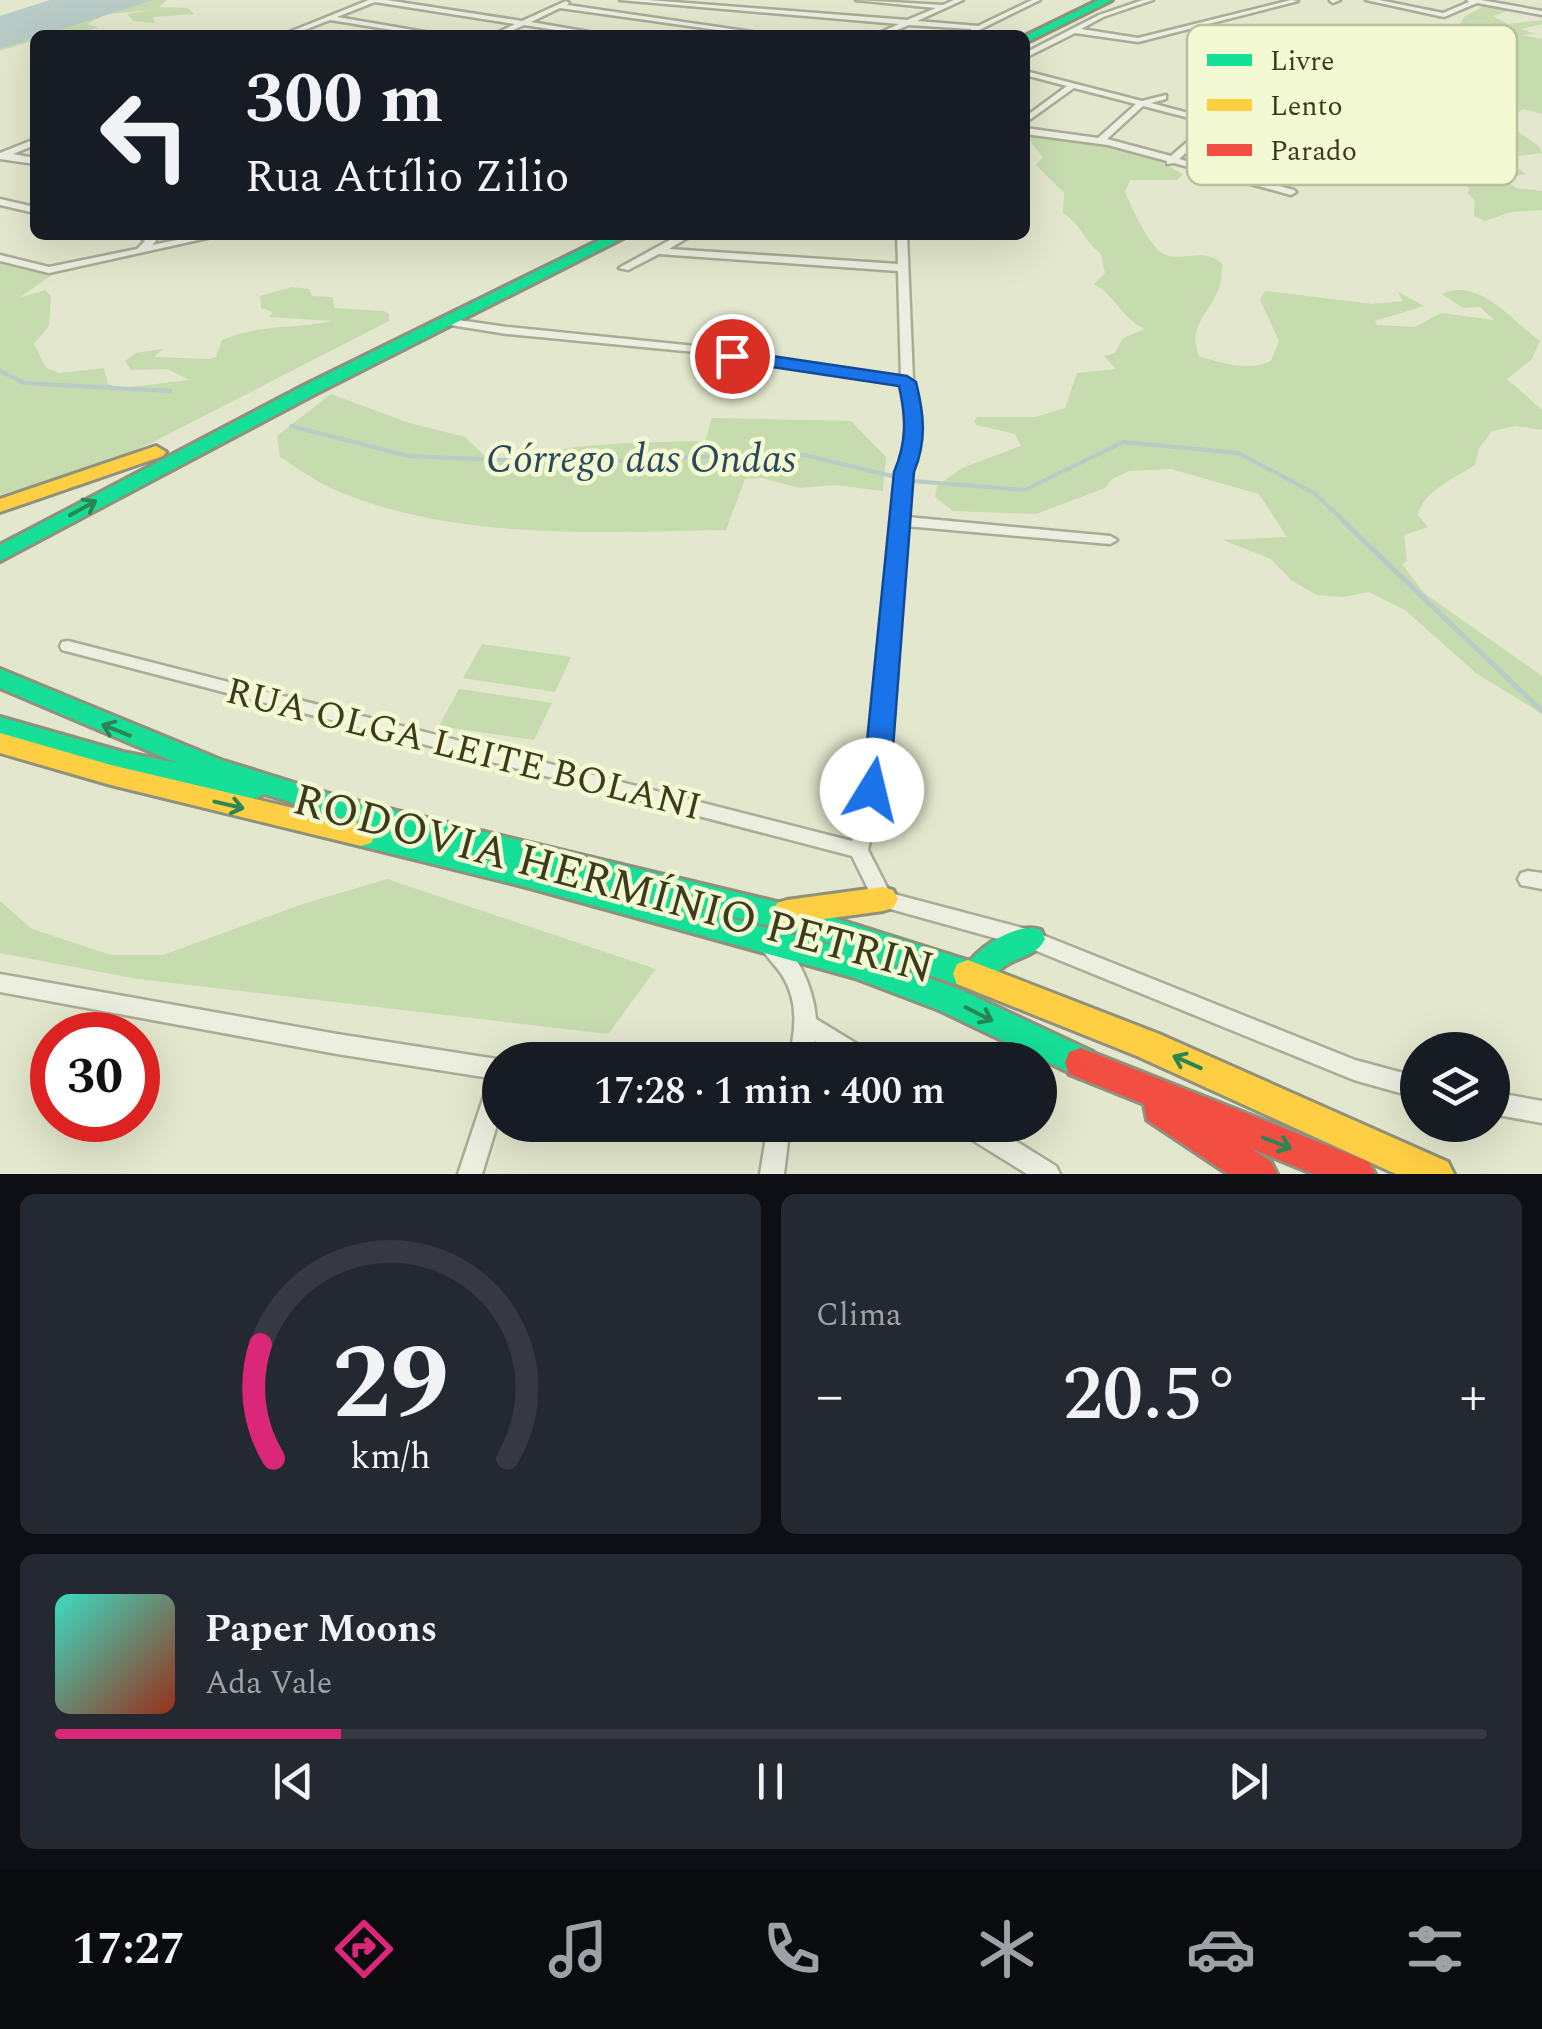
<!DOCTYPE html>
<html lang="pt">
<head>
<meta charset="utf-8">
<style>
	:root { --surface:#171b24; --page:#242831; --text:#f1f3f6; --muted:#9ea1a6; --line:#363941; --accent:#db2777 }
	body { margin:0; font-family:Spectral,serif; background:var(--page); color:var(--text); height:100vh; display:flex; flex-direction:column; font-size:38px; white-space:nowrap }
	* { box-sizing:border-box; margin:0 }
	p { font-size:32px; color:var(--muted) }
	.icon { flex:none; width:55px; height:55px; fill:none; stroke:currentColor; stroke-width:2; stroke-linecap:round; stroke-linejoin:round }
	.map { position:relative; height:1174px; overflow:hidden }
	.sheet { display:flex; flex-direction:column; gap:20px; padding:20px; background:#0d0f14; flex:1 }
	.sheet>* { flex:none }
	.hud { position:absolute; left:30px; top:30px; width:1000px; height:210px; border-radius:15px; box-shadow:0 10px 40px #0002; background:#171b24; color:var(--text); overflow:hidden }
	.buttons { position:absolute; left:1400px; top:1032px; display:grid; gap:20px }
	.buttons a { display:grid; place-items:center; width:110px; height:110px; border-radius:50%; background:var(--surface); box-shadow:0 10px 40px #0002; font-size:50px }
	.speed { position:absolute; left:30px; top:1012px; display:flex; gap:20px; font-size:50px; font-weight:700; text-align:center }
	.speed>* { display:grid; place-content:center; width:130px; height:130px; border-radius:50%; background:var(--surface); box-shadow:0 10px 40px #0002; line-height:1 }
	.speed .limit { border:15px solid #d22; background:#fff; color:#111 }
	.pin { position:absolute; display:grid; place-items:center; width:85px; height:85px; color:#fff; margin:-42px; border:5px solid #fff; border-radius:50%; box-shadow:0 2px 10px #0007 }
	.me { position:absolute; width:110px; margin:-55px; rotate:9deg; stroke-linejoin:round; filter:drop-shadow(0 0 8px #0008) }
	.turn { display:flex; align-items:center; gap:35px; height:210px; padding:0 50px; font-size:45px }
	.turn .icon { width:130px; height:130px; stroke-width:2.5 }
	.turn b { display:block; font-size:70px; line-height:85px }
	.big { font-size:75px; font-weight:600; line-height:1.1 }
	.sheet .tile { flex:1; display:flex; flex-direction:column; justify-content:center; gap:15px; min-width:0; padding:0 35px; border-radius:15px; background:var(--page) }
	.sheet .dial { align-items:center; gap:0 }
	.dial svg { height:260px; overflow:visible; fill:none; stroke:var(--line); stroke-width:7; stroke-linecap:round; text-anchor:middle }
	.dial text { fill:var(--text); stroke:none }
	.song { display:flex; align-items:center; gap:30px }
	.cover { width:120px; height:120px; border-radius:15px; background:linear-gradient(135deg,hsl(170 70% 55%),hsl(10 70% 35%)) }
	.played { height:10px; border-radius:5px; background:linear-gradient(90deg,var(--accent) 20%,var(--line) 20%) }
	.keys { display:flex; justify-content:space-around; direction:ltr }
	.heat { display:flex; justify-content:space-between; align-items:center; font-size:55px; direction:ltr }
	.sheet .tiles { flex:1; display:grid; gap:20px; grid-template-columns:1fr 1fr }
	.tile:last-child { grid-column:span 2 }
	.trip { position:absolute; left:482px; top:1042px; width:575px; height:100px; border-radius:50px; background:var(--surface); box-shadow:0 10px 40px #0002; font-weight:600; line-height:100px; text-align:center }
	.tab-bar { display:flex; height:160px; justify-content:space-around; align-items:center; background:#090b0e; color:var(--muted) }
	.tab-bar .icon { width:70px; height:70px }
	.tab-bar .current { color:var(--accent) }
	.tab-bar b { font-size:45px; color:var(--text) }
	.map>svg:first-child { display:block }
	.green { fill:#c6dbae }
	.water { fill:#b8cbc7 }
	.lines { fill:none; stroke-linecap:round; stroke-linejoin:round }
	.stream-far1 { stroke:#b8cbc7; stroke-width:4 }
	.stream { stroke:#b8cbc7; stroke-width:5 }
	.street-casing { stroke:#aaac96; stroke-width:5 }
	.fast-casing { stroke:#90917d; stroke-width:6 }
	.slow-casing { stroke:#90917d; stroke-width:6 }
	.jam-casing { stroke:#90917d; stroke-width:6 }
	.street { fill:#ecefe0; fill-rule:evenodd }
	.fast { fill:#16e098; fill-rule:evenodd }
	.slow { fill:#ffcf43; fill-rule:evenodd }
	.jam { fill:#f24e42; fill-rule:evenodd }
	.oneway { stroke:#2b8554 }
	.route { fill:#1a73e8; stroke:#114b97; stroke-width:2.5 }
	.labels { text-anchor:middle; stroke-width:9; stroke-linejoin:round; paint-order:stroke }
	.street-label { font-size:38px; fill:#3c3b1d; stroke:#f2f9d3 }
	.water-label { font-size:40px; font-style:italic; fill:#2b495d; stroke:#f2f9d3 }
	.near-street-label { font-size:45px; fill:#3c3b1d; stroke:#f2f9d3 }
	.key { fill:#f2f9d3; stroke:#bbc09c; stroke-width:2.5 }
	.key-label { font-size:28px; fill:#3c3b1d }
</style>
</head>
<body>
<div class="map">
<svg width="1542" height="1174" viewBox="0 0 1542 1174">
	<rect width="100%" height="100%" fill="#e3e7cd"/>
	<path class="green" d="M127 0H167L159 7 188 8 194 14 153 17 155 23 134 21 127 14 152 10 98 15 101 17 87 24 98 27 81 35H35V40L0 51V42Z
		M1487 5 1512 10 1493 16 1508 24 1542 20V24L1521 29 1536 34 1523 35 1542 39V114L1523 109 1511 117 1510 126 1540 147 1542 153 1503 158 1526 174 1502 179 1517 188 1542 191V210L1511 212 1485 221 1474 216 1475 200 1467 193 1470 189C1454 174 1435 182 1418 172 1408 167 1402 157 1394 151 1370 132 1330 122 1314 97L1326 92C1346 105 1370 111 1391 124 1409 135 1423 150 1441 162L1455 157 1458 151 1432 129V123L1468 109 1469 102 1505 101 1507 95 1486 84 1425 79 1419 70C1442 59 1461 70 1484 65L1487 56 1471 55 1467 49 1484 43C1451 32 1408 51 1381 39L1418 40 1454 33 1457 30 1445 26 1460 24 1465 16Z
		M1045 135 1143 153 1183 174 1177 180H1130L1125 192C1131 207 1149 245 1162 253 1181 264 1205 245 1223 265 1221 270 1222 275 1221 281 1215 309 1184 326 1200 357 1224 363 1248 372 1271 361L1279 341 1260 300 1265 291 1372 304 1403 301 1398 292 1424 306 1375 321 1377 325 1415 327 1441 313 1494 320 1480 307 1463 308 1442 294C1479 276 1513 322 1540 341L1531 360 1507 379 1542 410V430L1516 426 1492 431 1479 448 1475 465C1455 478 1423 491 1418 515L1428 527 1404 535 1407 561 1402 564 1424 593 1542 676V714L1476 673 1405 610 1369 592 1343 597 1317 595 1291 580 1271 559 1223 540 1287 537 1259 494 1171 469 1129 471 1112 479 1105 488 1036 514 953 511 935 497 937 486 962 468 1021 446 1015 434 977 425 974 422 977 417H1035L1065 408 1077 373 1116 369 1104 356 1115 353 1123 338 1145 329C1121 318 1118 298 1094 284L1105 273 1101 254C1084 241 1082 225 1063 213L1064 193 1036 165 1043 157 1031 143V137Z
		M0 261 53 274 19 298 45 290 51 296 49 326 34 344 46 368 60 373 104 368 108 384 122 388 190 380 167 369 131 370 125 361 136 353 163 349 154 357 210 359 216 357 222 340C259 324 295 329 333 321L269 317 273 312 261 308 260 296 292 287 309 289 312 296 333 297 334 308 384 311 389 314V321L149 444 94 467 0 495Z
		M331 394 409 423 465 437 493 464C568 442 628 443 705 441L712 418 851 421 886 457 883 491 835 485 800 488 762 478 745 479 726 530C598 532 460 541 340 492 319 484 299 469 280 457L277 436Z
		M482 644 571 657 555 692 463 678Z
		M459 689H460L552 703 534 740 439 726Z
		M387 879 656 969 608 1034 138 979 0 953V901L32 929 111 955H163L303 904Z"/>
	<path class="water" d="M50 0H153L0 49V16Z"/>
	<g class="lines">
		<path class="stream-far1" d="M0 371 24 383 170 391
			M291 426 409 456 580 463 792 452 913 481 1025 490 1123 442 1238 453 1314 493 1347 524"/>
		<path class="stream" d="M1344 522 1542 711"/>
		<defs>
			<path id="street" d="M369 0H386L522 21 566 1 569 3 567 5 773 35H754L560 8 531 22 606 35H588L524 25 503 35H493L515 24 375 2 337 17 442 35H424L330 20 292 35H282Z
				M620 0H648L907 20 936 8 856 0 943 5 954 0H963L917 21 978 26 1032 0H1040L973 33 971 29 909 25 885 35H875L899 24Z
				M1143 0H1153L1103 17 1081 29 1138 38 1291 0 1298 1 1138 42 1075 33 1025 58V53L1099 15Z
				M1340 0 1333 3 1330 1V0Z
				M1366 0H1379L1443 13 1469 2 1467 0H1481L1542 11V15L1477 3 1444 17Z
				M1025 71 1142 101 1166 95V99L1151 103 1326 150 1322 153 1293 145 1257 180 1294 190 1296 192 1291 195 1174 163 1167 164V161L1108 145 1025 134V128L1098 138 1136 104 1074 88 1025 123V117L1067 86 1025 75ZM1143 106 1209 123 1171 156 1107 139ZM1216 125 1285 143 1249 178 1179 159Z
				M35 139V145L13 154 35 158V164L0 159V153Z
				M0 199 35 207V213L0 205Z
				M138 235H149L156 241 152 245 202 235H221L49 273 0 261V255L49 267 137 249 145 241Z
				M679 235H692L669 249 898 264 897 235H907L913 379 920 435 911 472 907 517 1110 536 1117 540 1110 544 906 526 887 761 868 850 890 893 1030 930 1355 1060 1418 1077V1098L1354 1080 1027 947 876 905 852 856 62 650 60 646 62 642 68 641 852 841 869 761 897 472 907 435 902 385 695 352 507 334 444 324 438 321 444 318 507 327 695 346 901 378 898 271 659 254 628 270 619 268Z
				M1528 871 1542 873V889L1521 885 1518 879 1521 873Z
				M768 934C797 946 814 990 816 1019L872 1053 875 1060H845L815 1041 810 1060H788C796 1031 799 1002 782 975 775 964 764 955 758 943L761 937Z
				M0 974 337 1034 503 1060H500V1115L482 1174H458L490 1078 337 1054 0 992Z
				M1492 1092 1542 1101V1123L1492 1114Z
				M768 1125H790L784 1174H760Z
				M958 1125H990L1056 1166 1060 1174H1027L961 1133Z"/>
			<path id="fast" d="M1099 0H1112L1025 43V36Z
				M610 235H629L315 394 0 561V545L303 386Z
				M0 669 221 760 343 798 802 908 970 961C984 944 1018 922 1041 930L1045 939C1037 957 1016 956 1002 968 991 976 990 986 976 991L965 987 802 934 622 889 857 952 961 990 1093 1052 1097 1063 1093 1074 1081 1078 939 1010 855 978 530 888 361 846 351 843 347 835 351 827 361 824 373 827 264 794 253 799 123 772 0 735V717L123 752 177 763 0 688Z"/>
			<path id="slow" d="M156 446 166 452 163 456 0 512V499Z
				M0 733 111 765 361 824 371 827 375 835 371 843 361 846 111 785 0 753Z
				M883 887 893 890 898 899 893 908 883 911 787 924 777 921 772 912 777 903 787 900Z
				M968 960 1159 1034 1448 1162 1454 1174H1396L1137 1056 957 984 953 974 957 964Z"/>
			<path id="jam" d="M1081 1048 1369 1162 1375 1174H1314L1250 1148 1271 1162 1277 1174H1228L1147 1120 1144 1104 1069 1074 1065 1063 1069 1052Z"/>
		</defs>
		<use href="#street" class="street-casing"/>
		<use href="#fast" class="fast-casing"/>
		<use href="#slow" class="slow-casing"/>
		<use href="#jam" class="jam-casing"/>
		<use href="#street" class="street"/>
		<use href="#fast" class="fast"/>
		<use href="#slow" class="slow"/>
		<use href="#jam" class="jam"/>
	</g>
	<defs><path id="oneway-shaft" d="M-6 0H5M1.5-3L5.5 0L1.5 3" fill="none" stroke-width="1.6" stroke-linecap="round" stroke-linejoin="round" transform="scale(2.5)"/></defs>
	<g class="oneway">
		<use href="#oneway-shaft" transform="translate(83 508) rotate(-29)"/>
		<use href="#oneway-shaft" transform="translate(116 730) rotate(-158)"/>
		<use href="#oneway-shaft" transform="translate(229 805) rotate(13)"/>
		<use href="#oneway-shaft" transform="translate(979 1014) rotate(27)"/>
		<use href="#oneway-shaft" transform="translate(1187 1062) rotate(-156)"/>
		<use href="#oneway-shaft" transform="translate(1277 1143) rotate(21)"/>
	</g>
	<path class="route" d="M732 350 907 376 916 382C924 414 927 440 914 472L892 761 882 798 872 801 862 798 858 790 865 761 894 472C907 442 906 417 899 386L726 360 724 356Z"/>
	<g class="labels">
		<g class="street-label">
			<text transform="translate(464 748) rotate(14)" y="13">RUA OLGA LEITE BOLANI</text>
		</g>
		<g class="water-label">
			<text x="641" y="472">Córrego das Ondas</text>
		</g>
		<g class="near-street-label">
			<text transform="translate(614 882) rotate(15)" y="16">RODOVIA HERMÍNIO PETRIN</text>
		</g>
	</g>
	<rect x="1187" y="25" width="330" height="160" rx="15" class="key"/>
	<rect x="1207" y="54" width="45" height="12" fill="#16e098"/>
	<rect x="1207" y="99" width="45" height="12" fill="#ffcf43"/>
	<rect x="1207" y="144" width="45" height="12" fill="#f24e42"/>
	<g class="key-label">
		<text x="1270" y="70">Livre</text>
		<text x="1270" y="115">Lento</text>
		<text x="1270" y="160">Parado</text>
	</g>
</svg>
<div class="buttons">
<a><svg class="icon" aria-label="layers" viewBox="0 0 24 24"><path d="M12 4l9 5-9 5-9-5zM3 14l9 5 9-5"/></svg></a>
</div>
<div class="speed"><div class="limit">30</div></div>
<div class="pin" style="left:732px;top:356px;background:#d93025"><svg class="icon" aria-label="arrive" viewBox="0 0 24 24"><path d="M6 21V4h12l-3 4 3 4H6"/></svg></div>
<svg class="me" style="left:872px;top:790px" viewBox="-20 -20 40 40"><circle r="19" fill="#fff"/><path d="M0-13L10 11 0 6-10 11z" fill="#1a73e8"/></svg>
<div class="trip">17:28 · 1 min · 400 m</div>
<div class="hud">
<div class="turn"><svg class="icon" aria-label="left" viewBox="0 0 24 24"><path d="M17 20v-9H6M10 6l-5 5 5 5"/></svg><div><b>300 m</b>Rua Attílio Zilio</div></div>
</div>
</div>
<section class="sheet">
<div class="tiles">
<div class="tile dial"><svg viewBox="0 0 100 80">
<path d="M14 69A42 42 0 1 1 86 69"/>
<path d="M14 69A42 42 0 0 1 10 34" stroke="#db2777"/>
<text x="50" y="56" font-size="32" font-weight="700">29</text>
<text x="50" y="72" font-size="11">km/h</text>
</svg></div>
<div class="tile"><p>Clima</p>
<div class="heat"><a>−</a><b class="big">20.5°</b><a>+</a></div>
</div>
<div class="tile">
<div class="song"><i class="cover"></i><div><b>Paper Moons</b><p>Ada Vale</p></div></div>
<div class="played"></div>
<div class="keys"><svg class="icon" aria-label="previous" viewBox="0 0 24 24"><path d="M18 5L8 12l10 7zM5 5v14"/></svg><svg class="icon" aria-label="pause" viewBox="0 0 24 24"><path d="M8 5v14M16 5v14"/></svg><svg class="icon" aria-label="next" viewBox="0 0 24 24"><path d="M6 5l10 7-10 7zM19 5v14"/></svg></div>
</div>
</div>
</section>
<nav class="tab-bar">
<b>17:27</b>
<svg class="icon current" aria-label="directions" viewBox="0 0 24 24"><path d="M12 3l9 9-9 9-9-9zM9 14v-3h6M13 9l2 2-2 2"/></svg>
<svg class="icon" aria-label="music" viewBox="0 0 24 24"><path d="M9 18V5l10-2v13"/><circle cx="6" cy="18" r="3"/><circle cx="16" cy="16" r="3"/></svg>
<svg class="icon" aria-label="phone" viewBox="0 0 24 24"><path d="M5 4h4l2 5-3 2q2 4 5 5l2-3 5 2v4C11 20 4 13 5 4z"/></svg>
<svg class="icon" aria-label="climate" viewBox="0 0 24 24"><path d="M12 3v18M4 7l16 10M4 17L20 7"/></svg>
<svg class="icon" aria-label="car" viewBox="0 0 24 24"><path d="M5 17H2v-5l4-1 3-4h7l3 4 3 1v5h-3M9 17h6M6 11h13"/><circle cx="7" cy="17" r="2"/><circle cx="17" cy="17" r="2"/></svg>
<svg class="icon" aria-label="filters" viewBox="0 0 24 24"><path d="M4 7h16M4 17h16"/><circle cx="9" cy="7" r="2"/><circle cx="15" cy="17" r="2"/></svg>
</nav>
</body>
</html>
